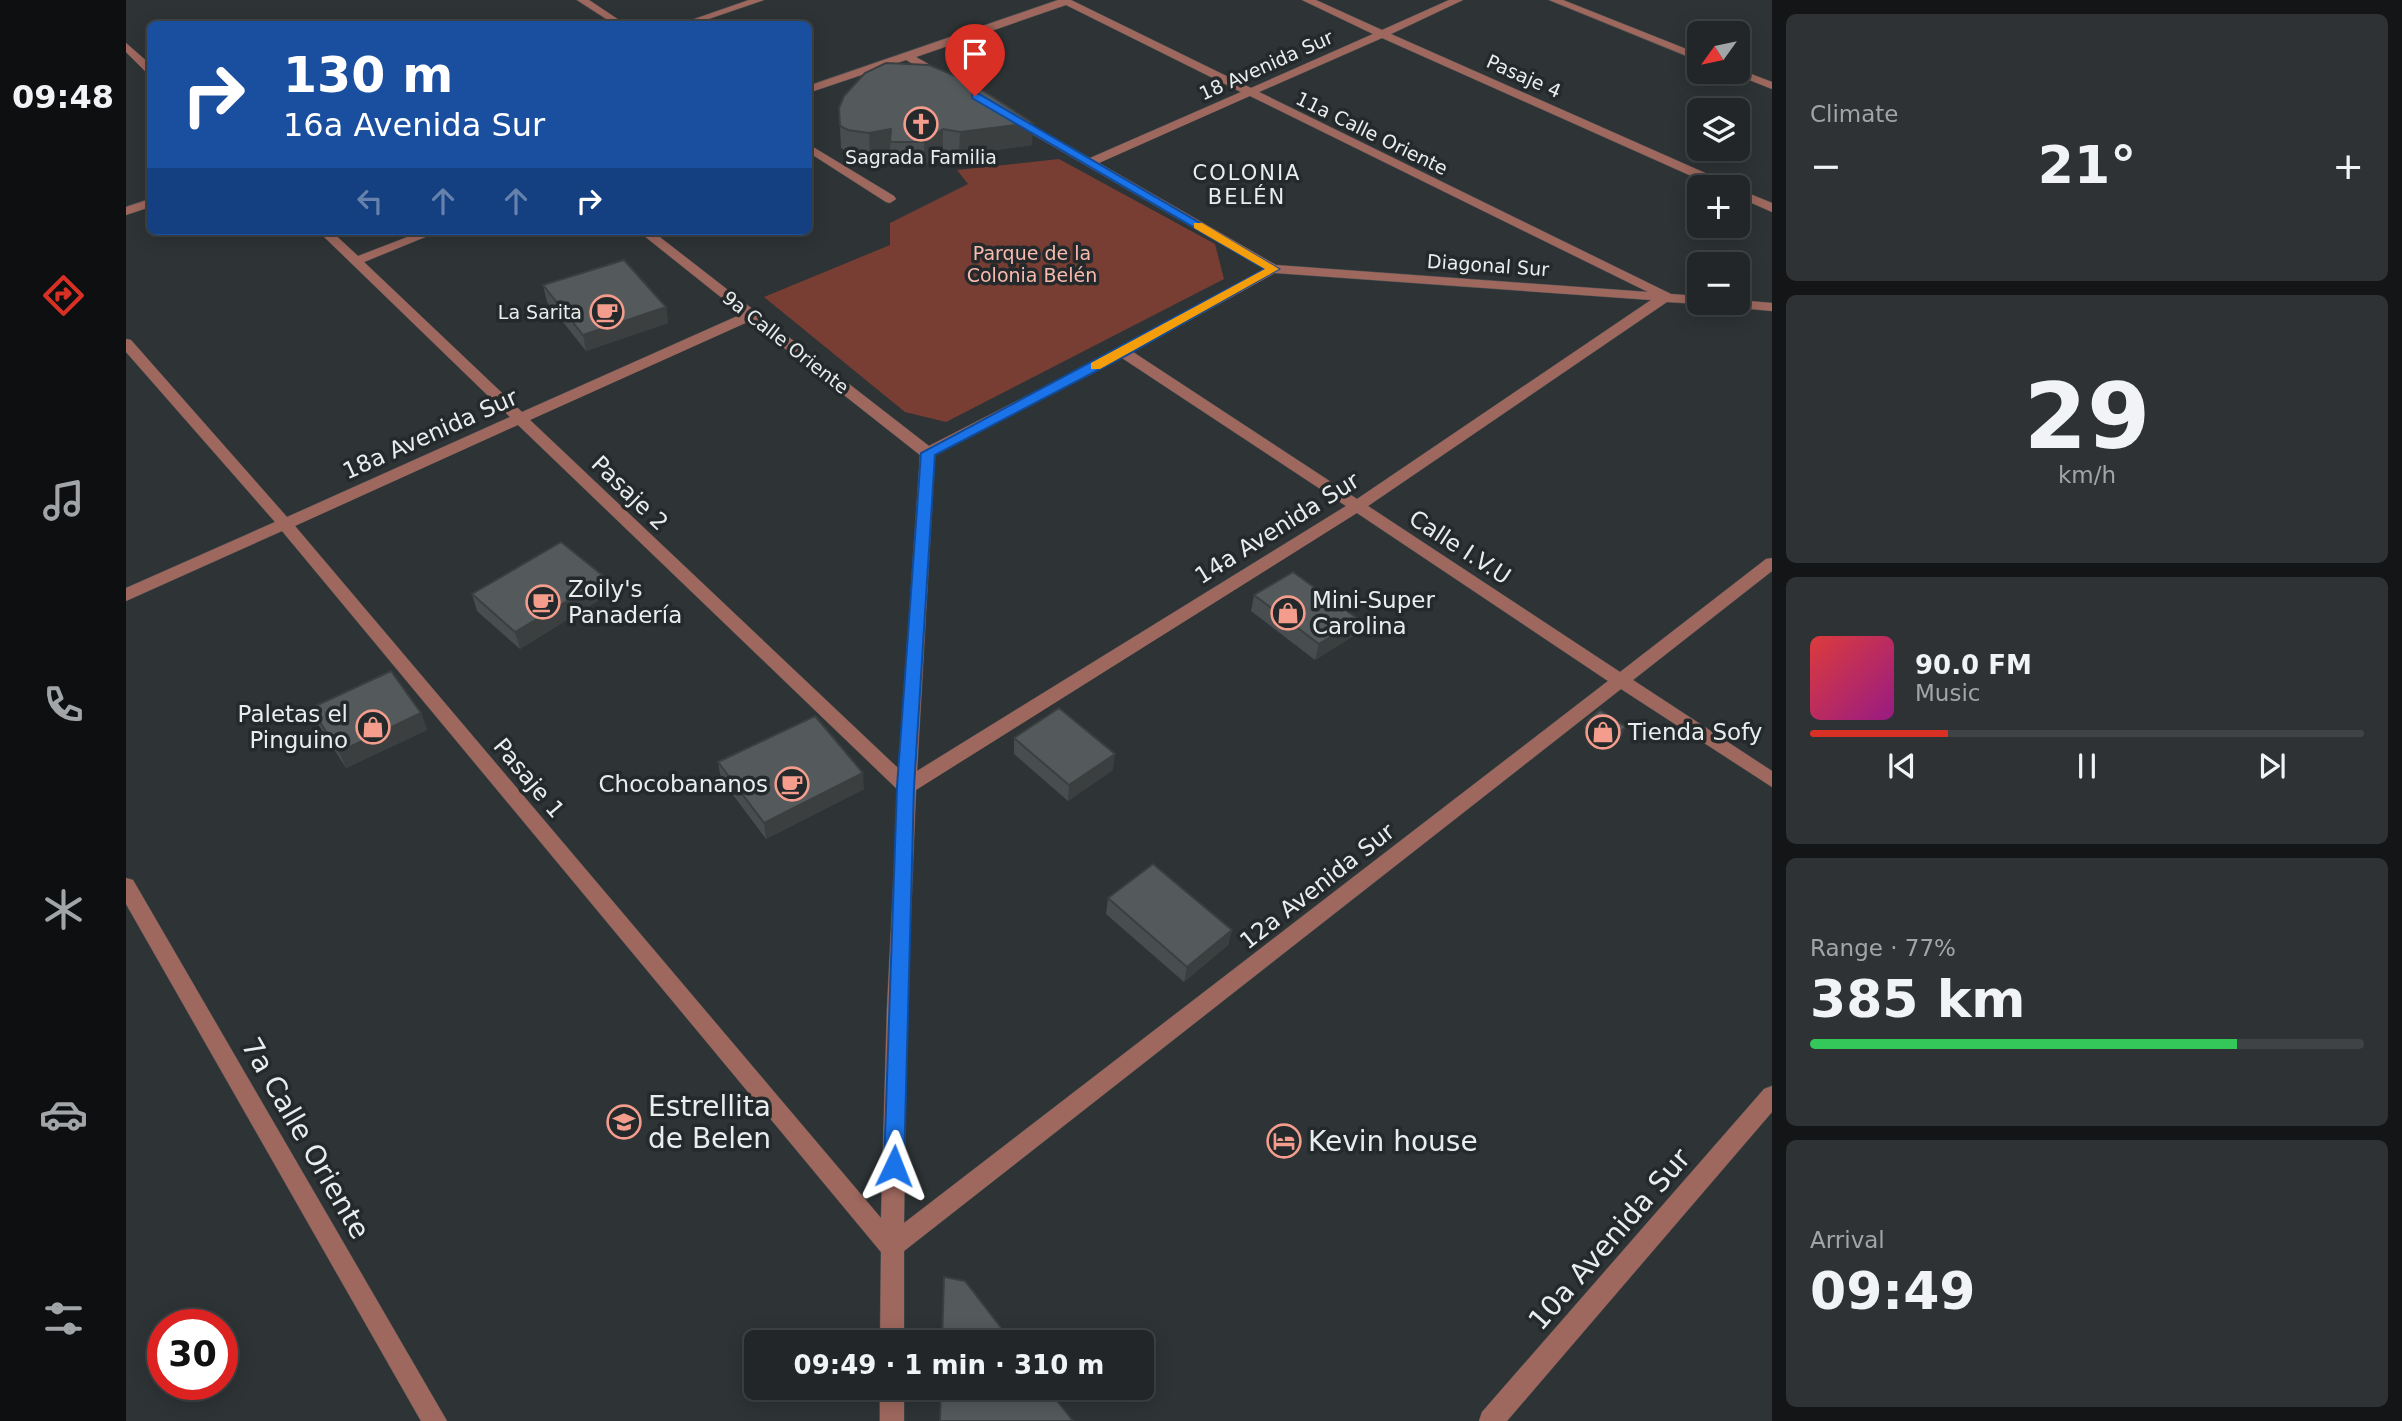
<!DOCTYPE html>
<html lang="en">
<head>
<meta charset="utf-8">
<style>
	:root { --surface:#222628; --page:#2e3234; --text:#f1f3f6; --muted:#a2a5a8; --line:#3f4345; --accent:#d93025 }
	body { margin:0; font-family:"DejaVu Sans",sans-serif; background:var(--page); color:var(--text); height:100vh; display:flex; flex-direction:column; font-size:26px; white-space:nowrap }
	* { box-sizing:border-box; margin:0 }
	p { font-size:23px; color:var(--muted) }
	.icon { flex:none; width:38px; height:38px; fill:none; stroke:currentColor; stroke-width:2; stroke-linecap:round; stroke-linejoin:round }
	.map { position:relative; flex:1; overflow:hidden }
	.drawer { display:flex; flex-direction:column; gap:14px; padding:14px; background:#131516; width:630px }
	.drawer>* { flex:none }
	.hud { position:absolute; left:21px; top:21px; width:665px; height:214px; border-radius:10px; box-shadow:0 4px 18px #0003,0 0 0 2px var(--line); background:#1a4fa0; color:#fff; overflow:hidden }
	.needle { width:46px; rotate:237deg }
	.tools { position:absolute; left:1561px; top:21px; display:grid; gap:14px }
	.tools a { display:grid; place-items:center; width:63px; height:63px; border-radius:10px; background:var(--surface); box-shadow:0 4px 18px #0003,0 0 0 2px var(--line); font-size:35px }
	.speed { position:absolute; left:21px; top:1309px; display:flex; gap:14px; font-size:35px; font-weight:700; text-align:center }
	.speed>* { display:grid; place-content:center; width:91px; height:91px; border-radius:50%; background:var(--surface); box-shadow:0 4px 18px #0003,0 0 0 2px var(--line); line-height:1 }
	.speed .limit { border:10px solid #d22; background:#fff; color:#111 }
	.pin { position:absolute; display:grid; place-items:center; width:60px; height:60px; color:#fff; margin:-72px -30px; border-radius:50% 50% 50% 0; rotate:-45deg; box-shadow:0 0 7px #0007 }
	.pin .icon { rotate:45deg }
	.me { position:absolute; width:77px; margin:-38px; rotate:2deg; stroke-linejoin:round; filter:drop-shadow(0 0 5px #0008) }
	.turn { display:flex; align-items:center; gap:24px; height:147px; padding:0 21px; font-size:32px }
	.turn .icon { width:91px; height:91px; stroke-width:2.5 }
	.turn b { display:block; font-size:49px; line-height:60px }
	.lanes { display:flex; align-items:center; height:66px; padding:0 21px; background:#0003; justify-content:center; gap:35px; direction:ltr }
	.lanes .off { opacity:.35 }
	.big { font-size:52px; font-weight:700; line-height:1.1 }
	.drawer .card { flex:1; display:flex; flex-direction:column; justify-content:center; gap:10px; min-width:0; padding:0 24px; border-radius:10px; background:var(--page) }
	.drawer .dial { align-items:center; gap:0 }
	.dial b { font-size:91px; line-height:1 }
	.song { display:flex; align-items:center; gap:21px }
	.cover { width:84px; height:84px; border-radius:10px; background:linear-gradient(135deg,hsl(0 70% 55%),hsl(310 70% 35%)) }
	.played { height:7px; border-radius:4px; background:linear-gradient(90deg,var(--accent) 25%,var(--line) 25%) }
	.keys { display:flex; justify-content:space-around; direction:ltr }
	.heat { display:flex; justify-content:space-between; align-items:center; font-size:38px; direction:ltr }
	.charge { height:10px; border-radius:5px; background:linear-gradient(90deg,#34c759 77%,var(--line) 0) }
	.trip { position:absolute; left:618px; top:1330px; width:410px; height:70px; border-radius:10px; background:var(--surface); box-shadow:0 4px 18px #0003,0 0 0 2px var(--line); font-weight:700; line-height:70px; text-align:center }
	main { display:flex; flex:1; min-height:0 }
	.tab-bar { display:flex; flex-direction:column; width:126px; justify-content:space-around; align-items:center; background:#0e0f10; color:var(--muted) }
	.tab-bar .icon { width:49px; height:49px }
	.tab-bar .selected { color:var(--accent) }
	.tab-bar b { font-size:32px; color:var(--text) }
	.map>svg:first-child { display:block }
	.green { fill:#783e34 }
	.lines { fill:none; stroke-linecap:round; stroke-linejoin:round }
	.minor-casing { stroke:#4c5153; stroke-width:1 }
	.minor { fill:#9e685e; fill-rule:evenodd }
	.wall { fill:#484d4f }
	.shaded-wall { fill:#3b3f40 }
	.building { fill:#545a5c; stroke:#3b3f40; stroke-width:2 }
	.route { fill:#1a73e8; stroke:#114b97; stroke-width:2 }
	.slow { fill:#f59e0b }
	.labels { text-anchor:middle; stroke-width:7; stroke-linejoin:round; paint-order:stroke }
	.far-street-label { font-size:19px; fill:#e9edee; stroke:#24292b }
	.far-poi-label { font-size:19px; fill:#e9edee; stroke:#24292b }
	.far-park-label { font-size:19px; fill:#fabaae; stroke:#24292b }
	.far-neighbourhood-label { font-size:21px; letter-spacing:2px; fill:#e9edee; stroke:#24292b }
	.street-label { font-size:23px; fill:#e9edee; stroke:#24292b }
	.poi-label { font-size:23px; fill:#e9edee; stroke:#24292b; text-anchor:start }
	.near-poi-label { font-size:28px; fill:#e9edee; stroke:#24292b; text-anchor:start }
	.near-street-label { font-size:28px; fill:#e9edee; stroke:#24292b }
</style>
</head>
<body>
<main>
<nav class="tab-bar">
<b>09:48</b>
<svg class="icon selected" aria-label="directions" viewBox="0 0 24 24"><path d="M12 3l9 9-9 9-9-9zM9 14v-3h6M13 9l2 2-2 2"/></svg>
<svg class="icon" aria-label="music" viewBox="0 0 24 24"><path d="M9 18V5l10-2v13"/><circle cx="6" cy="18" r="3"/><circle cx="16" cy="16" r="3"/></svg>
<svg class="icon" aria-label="phone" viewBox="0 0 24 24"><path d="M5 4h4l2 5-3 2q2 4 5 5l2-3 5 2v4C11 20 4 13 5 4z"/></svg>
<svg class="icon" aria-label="climate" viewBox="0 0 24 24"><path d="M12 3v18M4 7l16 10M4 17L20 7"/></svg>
<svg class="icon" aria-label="car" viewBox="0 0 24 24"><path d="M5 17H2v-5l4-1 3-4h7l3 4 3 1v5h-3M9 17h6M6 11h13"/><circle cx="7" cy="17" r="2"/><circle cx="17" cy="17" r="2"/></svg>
<svg class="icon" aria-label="filters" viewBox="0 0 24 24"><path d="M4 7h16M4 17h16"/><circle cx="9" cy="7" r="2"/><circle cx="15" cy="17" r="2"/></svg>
</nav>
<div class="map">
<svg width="1646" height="1421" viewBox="0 0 1646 1421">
	<rect width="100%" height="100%" fill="#2e3335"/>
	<path class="green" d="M933 159 1089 244 1098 279 820 422 779 412 638 297 764 245V223L842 184 831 170Z"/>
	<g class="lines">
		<defs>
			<path id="minor" d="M451 0H463L499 24H488Z
				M623 0H638L568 24H554Z
				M932 0H945L1125 88 1247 34 1176 0H1190L1256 30 1323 0H1337L1265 34 1604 184 1606 187H1590L1256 38 1133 92 1545 294 1573 296V303H1578L1573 304 1541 302 1242 506 1494 672 1640 559 1646 558V571L1507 680 1646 771V787L1495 689 778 1251V1342H754L755 1252 156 531 0 601V588L149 522 0 352V339L5 340 161 517 384 417 192 231H205L232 256 297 231H314L238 262 396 412 616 314 512 231H526L803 446 992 349 1138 269 882 120V116H890L964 158 1115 92 940 5 790 57 818 73V77H810L780 60 682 93V86ZM1124 96 1522 292 1150 265 973 163ZM1149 273 1525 300 1231 499 1007 352ZM624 321 794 455 773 769 404 420ZM996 358 1220 506 791 771 809 455ZM392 425 772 790 761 1008 755 1218 169 526ZM1231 513 1482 681 778 1223 781 1008 790 790Z
				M1423 0H1437L1573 54V61Z
				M0 43 24 64V73L20 72 0 52Z
				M1612 69 1646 82V89L1603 72H1612Z
				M682 144 768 196 770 199 764 203 760 202 682 152Z
				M1612 189 1646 203V212L1612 197Z
				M24 199V207L0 215V207Z
				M1612 300 1646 303V311L1602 307 1595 303H1612Z
				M0 878 7 880 321 1421H295L0 904Z
				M1646 1086V1112L1381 1421H1353L1356 1412 1638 1089Z
				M754 1388H778V1421H754Z"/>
		</defs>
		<use href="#minor" class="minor-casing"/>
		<use href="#minor" class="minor"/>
	</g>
	<path class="wall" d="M713 108 906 145 833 155 817 151 798 165H765L764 151 744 156 723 153 715 148Z
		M417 285 540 307 542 323 460 351 421 302Z
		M480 578 483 594 394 649 351 611 346 594Z
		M1128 595 1232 619 1227 636 1189 660 1125 611Z
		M185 708 295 713 301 730 220 768 192 724Z
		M1462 720 1496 735 1483 745 1458 728Z
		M888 738 987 770 942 801 888 754Z
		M592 762 738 789 640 839 595 779Z
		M982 898 1106 930 1102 945 1058 982 980 914Z"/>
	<path class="shaded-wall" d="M907 123 906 145 833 155 834 132Z
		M765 129 764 151 744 156 743 133Z
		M817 129V151L798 165V142Z
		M540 307 542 323 460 351 457 335Z
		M480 578 483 594 394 649 389 632Z
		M1232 619 1227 636 1189 660 1193 644Z
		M295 713 301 730 220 768 213 752Z
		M1500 727 1496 735 1483 745 1487 737Z
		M989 754 987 770 942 801 943 785Z
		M737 773 738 789 640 839 638 823Z
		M1106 930 1102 945 1058 982 1061 967Z"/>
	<path class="building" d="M760 63 803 65 842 81 907 123 834 132 817 129 798 142H764L765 129 743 133 722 130 714 126 713 108 718 96 739 73Z
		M498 260 540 307 457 335 417 285Z
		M435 542 480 578 389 632 346 594Z
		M1167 572 1232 619 1193 644 1128 595Z
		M265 671 295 713 213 752 185 708Z
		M933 708 989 754 943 785 888 738Z
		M1474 710 1500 727 1487 737 1462 720Z
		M689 716 737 773 638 823 592 762Z
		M1027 864 1106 930 1061 967 982 898Z
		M818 1277 839 1281 886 1342H816Z
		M815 1388H921L947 1421H814Z"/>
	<path class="route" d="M846 94H853L1153 269 1001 355 809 455 788 787 778 1166 775 1173 768 1175 761 1173 758 1166 771 787 795 453 1139 269 846 98Z"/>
	<path class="slow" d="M1068 223H1076L1153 269 974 369H965V363L1139 269 1068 228Z"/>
	<defs>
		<symbol id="church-ring" viewBox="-11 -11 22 22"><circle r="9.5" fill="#24292b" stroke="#f49d8d" stroke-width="1.5"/><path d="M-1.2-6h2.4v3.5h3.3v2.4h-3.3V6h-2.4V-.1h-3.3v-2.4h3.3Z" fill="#f49d8d"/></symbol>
		<symbol id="cafe-ring" viewBox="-11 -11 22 22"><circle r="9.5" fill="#24292b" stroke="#f49d8d" stroke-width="1.5"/><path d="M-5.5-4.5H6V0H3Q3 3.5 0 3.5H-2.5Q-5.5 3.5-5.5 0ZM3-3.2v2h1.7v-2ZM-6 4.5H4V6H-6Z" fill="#f49d8d"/></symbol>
		<symbol id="shop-ring" viewBox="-11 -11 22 22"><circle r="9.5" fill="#24292b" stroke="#f49d8d" stroke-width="1.5"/><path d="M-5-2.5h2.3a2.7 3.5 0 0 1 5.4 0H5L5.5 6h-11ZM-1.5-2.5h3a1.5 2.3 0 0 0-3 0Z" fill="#f49d8d"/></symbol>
		<symbol id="school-ring" viewBox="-11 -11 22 22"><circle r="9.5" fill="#24292b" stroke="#f49d8d" stroke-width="1.5"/><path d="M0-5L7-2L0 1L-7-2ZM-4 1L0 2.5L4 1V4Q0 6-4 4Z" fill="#f49d8d"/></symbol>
		<symbol id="hotel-ring" viewBox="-11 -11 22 22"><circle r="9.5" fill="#24292b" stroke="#f49d8d" stroke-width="1.5"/><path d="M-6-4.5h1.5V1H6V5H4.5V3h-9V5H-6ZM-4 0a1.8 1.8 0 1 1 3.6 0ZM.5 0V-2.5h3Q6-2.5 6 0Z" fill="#f49d8d"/></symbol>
	</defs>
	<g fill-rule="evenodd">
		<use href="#church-ring" x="776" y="105" width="38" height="38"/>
		<use href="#cafe-ring" x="462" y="293" width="38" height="38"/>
		<use href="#cafe-ring" x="398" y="583" width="38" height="38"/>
		<use href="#shop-ring" x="1143" y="594" width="38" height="38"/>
		<use href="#shop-ring" x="228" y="708" width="38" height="38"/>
		<use href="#shop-ring" x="1458" y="713" width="38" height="38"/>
		<use href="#cafe-ring" x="647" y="765" width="38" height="38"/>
		<use href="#school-ring" x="479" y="1103" width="38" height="38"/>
		<use href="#hotel-ring" x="1139" y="1122" width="38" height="38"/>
	</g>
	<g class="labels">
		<g class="far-street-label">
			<text transform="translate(1140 65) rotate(-24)" y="7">18 Avenida Sur</text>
			<text transform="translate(1398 76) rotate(24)" y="7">Pasaje 4</text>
			<text transform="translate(1246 133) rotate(26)" y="7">11a Calle Oriente</text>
			<text transform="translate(1362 265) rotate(4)" y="7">Diagonal Sur</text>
			<text transform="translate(660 342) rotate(38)" y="7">9a Calle Oriente</text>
		</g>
		<g class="far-poi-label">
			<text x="795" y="164">Sagrada Familia</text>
			<text x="456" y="319" text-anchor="end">La Sarita</text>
		</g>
		<g class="far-park-label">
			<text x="906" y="260">Parque de la<tspan x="906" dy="22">Colonia Belén</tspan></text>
		</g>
		<g class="far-neighbourhood-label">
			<text x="1121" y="180">COLONIA<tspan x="1121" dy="24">BELÉN</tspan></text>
		</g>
		<g class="street-label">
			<text transform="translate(304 434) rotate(-24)" y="8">18a Avenida Sur</text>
			<text transform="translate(504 493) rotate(44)" y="8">Pasaje 2</text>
			<text transform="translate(1151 528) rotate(-32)" y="8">14a Avenida Sur</text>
			<text transform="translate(1334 547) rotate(33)" y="8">Calle I.V.U</text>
			<text transform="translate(403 778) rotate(50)" y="8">Pasaje 1</text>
			<text transform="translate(1191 886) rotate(-38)" y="8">12a Avenida Sur</text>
		</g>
		<g class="poi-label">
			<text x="442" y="597">Zoily's<tspan x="442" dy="26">Panadería</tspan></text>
			<text x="1186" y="608">Mini-Super<tspan x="1186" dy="26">Carolina</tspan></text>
			<text x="222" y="722" text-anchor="end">Paletas el<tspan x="222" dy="26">Pinguino</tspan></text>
			<text x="1502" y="740">Tienda Sofy</text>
			<text x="642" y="792" text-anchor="end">Chocobananos</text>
		</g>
		<g class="near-poi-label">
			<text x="522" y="1116">Estrellita<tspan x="522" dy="32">de Belen</tspan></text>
			<text x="1182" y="1151">Kevin house</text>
		</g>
		<g class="near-street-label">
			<text transform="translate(180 1138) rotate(60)" y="10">7a Calle Oriente</text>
			<text transform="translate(1483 1239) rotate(-49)" y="10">10a Avenida Sur</text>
		</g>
	</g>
</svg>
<div class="tools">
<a><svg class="needle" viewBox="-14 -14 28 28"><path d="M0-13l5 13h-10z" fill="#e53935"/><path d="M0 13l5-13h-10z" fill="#a2a5a8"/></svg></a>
<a><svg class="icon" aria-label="layers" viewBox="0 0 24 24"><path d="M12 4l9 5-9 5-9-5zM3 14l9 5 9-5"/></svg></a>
<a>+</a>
<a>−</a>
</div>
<div class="speed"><div class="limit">30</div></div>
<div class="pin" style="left:849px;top:96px;background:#d93025"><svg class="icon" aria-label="arrive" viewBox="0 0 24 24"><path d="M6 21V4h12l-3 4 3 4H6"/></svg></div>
<svg class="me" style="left:768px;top:1166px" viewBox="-20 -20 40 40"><path d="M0-17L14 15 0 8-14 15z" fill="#1a73e8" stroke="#fff" stroke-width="4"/></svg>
<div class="trip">09:49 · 1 min · 310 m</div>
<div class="hud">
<div class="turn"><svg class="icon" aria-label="right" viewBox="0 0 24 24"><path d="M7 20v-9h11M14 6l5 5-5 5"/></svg><div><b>130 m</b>16a Avenida Sur</div></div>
<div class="lanes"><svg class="icon off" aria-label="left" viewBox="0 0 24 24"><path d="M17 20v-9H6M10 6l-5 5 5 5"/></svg><svg class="icon off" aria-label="ahead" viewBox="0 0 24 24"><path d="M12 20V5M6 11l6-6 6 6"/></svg><svg class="icon off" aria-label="ahead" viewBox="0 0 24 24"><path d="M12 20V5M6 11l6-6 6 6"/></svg><svg class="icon" aria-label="right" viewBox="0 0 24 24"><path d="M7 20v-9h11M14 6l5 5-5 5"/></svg></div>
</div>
</div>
<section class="drawer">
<div class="card"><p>Climate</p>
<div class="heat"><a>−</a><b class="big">21°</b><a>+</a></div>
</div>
<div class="card dial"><b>29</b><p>km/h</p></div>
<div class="card">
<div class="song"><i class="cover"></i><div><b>90.0 FM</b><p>Music</p></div></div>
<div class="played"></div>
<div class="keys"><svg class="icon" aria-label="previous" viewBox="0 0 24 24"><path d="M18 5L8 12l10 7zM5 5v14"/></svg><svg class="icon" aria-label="pause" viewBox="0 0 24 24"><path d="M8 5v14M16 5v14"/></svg><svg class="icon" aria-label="next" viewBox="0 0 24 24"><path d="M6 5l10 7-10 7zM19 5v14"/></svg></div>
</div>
<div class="card"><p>Range · 77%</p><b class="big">385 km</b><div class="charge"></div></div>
<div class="card"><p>Arrival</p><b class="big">09:49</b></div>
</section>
</main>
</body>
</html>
